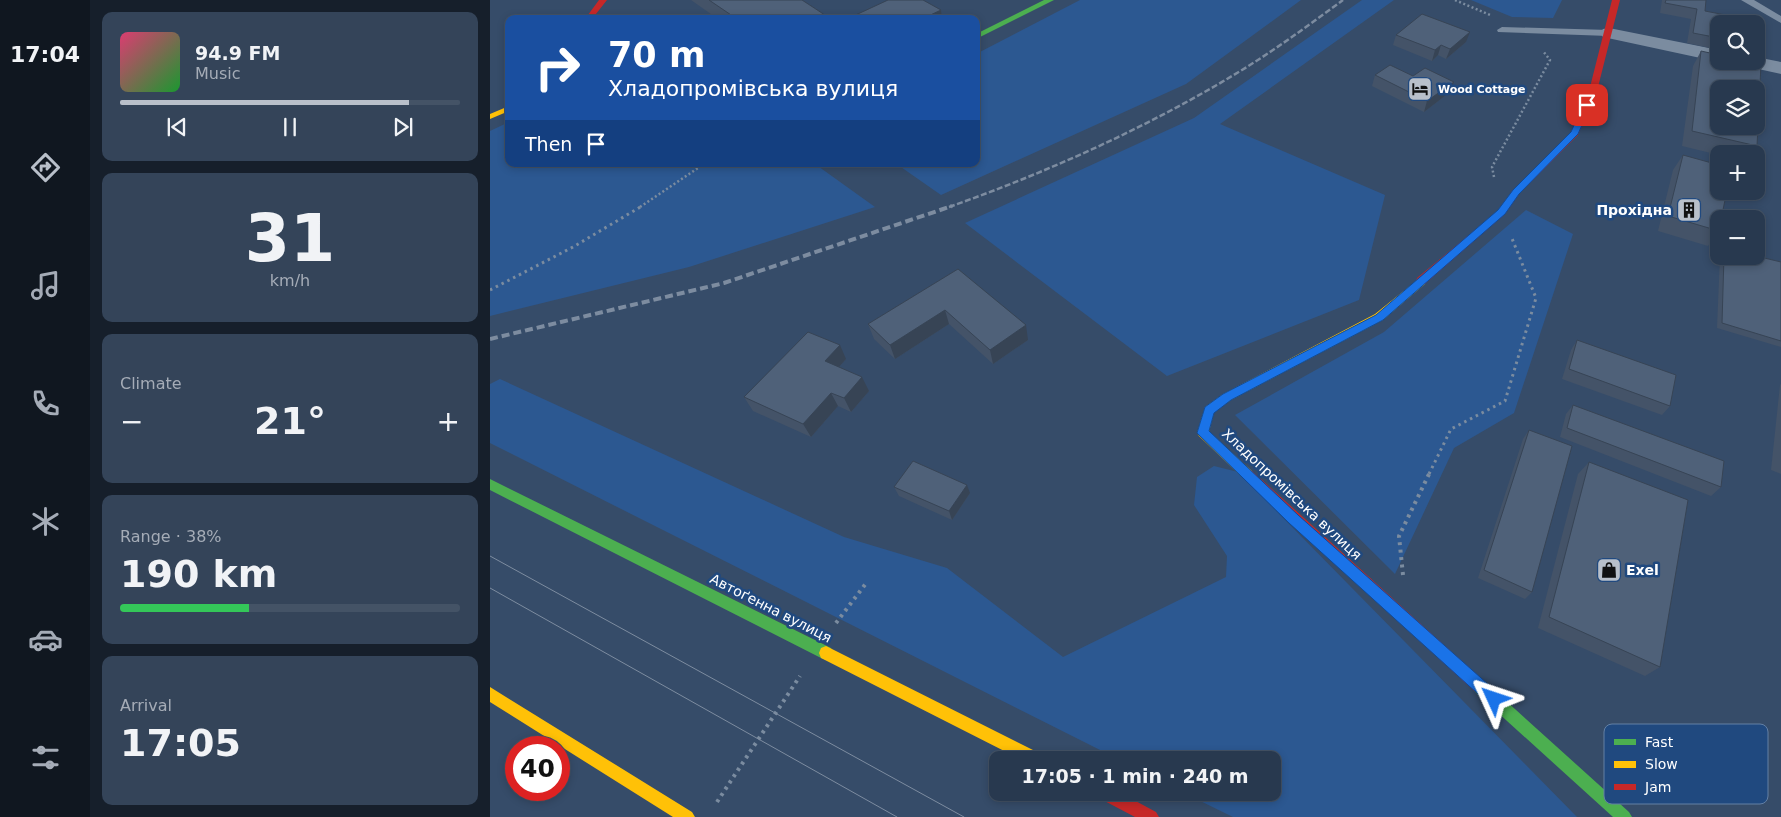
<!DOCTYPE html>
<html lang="en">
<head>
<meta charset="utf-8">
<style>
	:root { --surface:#28394f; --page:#344459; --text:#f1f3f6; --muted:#a5acb7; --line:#445366; --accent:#b9c0ca }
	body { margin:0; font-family:"DejaVu Sans",sans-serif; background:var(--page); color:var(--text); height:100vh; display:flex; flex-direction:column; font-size:19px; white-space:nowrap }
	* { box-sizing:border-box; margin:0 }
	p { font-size:16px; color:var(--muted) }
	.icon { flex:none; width:28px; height:28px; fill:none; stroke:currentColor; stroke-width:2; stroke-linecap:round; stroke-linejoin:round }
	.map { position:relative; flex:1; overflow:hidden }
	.drawer { display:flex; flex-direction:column; gap:12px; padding:12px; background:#161f2b; width:400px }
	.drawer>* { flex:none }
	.guide { position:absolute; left:15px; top:15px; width:475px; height:152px; border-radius:10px; box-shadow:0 2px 8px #0003,0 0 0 1px var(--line); background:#1a4fa0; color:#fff; overflow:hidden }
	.buttons { position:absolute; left:1220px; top:15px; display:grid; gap:10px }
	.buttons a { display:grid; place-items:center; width:55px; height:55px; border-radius:10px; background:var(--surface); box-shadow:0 2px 8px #0003,0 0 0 1px var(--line); font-size:25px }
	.speed { position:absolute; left:15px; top:736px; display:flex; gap:10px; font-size:25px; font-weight:700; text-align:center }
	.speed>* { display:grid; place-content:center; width:65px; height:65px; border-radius:50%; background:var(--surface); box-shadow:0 2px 8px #0003,0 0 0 1px var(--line); line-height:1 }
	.speed .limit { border:8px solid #d22; background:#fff; color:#111 }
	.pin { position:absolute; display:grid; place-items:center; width:42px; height:42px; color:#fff; margin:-21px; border-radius:10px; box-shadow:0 2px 8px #0006 }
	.me { position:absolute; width:55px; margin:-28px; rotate:312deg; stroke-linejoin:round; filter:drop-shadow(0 0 4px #0008) }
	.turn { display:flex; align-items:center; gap:18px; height:105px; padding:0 20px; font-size:22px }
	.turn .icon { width:65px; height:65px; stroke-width:2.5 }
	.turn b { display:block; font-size:35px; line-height:42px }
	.then { display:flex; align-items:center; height:48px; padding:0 20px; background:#0003; gap:10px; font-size:19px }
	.big { font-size:38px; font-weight:700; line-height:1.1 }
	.drawer .widget { flex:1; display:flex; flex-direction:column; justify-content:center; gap:8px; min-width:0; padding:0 18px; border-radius:10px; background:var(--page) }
	.drawer .dial { align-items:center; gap:0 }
	.dial b { font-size:65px; line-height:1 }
	.song { display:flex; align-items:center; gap:15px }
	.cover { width:60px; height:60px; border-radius:8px; background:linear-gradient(135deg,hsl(340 70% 55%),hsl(130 70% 35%)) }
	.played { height:5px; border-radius:2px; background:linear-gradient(90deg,var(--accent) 85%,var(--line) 85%) }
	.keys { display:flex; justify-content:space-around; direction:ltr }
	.heat { display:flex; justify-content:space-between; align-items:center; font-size:28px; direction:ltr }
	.charge { height:8px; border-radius:4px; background:linear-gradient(90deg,#34c759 38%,var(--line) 0) }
	.trip { position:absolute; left:499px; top:751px; width:292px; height:50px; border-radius:10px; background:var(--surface); box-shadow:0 2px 8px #0003,0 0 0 1px var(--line); font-weight:700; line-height:50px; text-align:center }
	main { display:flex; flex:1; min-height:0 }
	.dock { display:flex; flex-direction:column; width:90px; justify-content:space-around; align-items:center; background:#101720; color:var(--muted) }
	.dock .icon { width:35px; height:35px }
	.dock .active { color:var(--accent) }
	.dock b { font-size:22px; color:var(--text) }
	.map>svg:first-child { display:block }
	.green { fill:#2c5891 }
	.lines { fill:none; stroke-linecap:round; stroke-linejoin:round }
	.path-far2 { stroke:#7b8ca0; stroke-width:2.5; stroke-dasharray:2 2.5; stroke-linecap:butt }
	.path-far1 { stroke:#7b8ca0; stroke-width:3; stroke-dasharray:2.5 4; stroke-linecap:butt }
	.path { stroke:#7b8ca0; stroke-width:4; stroke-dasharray:3 4.5; stroke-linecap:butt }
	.lane { fill:#7b8ca0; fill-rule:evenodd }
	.street { fill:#7b8ca0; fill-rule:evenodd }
	.fast { fill:#4caf50; fill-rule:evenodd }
	.slow { fill:#ffc107; fill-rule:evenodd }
	.jam { fill:#c62828; fill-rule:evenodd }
	.tram { stroke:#7d8ca0; stroke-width:1 }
	.rail-far1 { stroke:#7d8ca0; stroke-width:2.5; stroke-dasharray:6 2.5; stroke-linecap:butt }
	.rail { stroke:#7d8ca0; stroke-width:4; stroke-dasharray:8 4; stroke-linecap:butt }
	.wall { fill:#445368 }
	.shaded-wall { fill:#374455 }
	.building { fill:#4f6179; stroke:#374455; fill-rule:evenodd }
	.route { fill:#1a73e8; stroke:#114b97 }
	.labels { text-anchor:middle; stroke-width:5; stroke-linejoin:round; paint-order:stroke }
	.far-poi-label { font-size:11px; font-weight:bold; fill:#fff; stroke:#20497f; text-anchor:start }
	.poi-label { font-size:14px; font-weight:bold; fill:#fff; stroke:#20497f; text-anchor:end }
	.street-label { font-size:14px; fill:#fff; stroke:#20497f }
	.key { fill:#20497f; stroke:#6380a5; stroke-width:1 }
	.key-label { font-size:14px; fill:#fff }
</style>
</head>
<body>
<main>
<nav class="dock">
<b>17:04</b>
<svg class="icon active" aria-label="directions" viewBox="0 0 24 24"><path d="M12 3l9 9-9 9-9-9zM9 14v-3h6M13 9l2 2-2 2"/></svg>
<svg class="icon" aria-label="music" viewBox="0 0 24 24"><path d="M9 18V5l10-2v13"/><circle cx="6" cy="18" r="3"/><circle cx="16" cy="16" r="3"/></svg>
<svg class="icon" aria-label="phone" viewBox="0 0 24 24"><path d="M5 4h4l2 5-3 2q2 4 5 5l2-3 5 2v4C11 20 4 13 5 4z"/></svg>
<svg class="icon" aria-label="climate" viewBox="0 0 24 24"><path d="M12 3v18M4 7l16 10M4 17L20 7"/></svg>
<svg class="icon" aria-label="car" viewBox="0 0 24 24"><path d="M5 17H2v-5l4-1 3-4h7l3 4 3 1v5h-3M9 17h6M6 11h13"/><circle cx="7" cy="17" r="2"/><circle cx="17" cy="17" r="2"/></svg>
<svg class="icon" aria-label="filters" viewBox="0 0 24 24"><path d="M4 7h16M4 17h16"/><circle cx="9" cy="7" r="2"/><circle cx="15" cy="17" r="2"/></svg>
</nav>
<section class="drawer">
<div class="widget">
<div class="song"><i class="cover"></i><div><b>94.9 FM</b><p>Music</p></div></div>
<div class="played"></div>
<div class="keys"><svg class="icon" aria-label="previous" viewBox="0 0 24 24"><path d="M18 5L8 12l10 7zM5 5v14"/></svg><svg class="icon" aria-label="pause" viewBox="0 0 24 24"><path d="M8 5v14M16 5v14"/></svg><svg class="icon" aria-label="next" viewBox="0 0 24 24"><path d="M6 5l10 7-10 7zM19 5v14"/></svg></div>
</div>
<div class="widget dial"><b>31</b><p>km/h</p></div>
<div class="widget"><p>Climate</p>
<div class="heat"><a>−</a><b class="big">21°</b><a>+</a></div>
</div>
<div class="widget"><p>Range · 38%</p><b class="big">190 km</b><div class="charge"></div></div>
<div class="widget"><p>Arrival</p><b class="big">17:05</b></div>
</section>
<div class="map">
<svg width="1291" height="817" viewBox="0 0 1291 817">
	<rect width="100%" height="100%" fill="#364c69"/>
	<path class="green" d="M590 0H811L696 84 451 195 408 165 486 164V54Z
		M872 0H904L730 124 895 195 869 300 677 376 475 223 704 118Z
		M981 0H1072L1063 18 1022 17Z
		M19 122V164H325L385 207 199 267 0 316V131Z
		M1036 210 1083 234 1024 413 964 448 905 574 745 415 894 332Z
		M10 379 354 537 457 568 573 657 736 577 737 556 704 505 707 477 724 466 748 472 1087 817H743L694 793 782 792V760H630L0 443V384Z"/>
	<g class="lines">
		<path class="path-far2" d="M965 0 1000 15
			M1004 177 1002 167 1060 60 1053 51
			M150 207 214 164"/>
		<path class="path-far1" d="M0 290 83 247 152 206
			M939 474 961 429 1015 401 1046 298 1021 236"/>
		<path class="path" d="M913 575 909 536 940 472
			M346 623 377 582
			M227 802 310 676"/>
		<path class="lane" d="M1251 0H1264L1291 16V23Z
			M1012 27 1119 30 1124 33 1119 36 1008 32 1007 30Z"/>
		<path class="street" d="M1119 28 1229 50V61H1231L1229 62 1113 37 1110 33 1113 29Z
			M1266 57 1291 62V74L1250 65 1248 61H1266Z"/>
		<path class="fast" d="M554 0H564L486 39V34Z
			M0 479 341 648 343 653 341 658 336 660 331 658 0 490Z
			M989 679 994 681 1139 812 1142 817H1123L984 691 982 686 984 681Z"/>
		<path class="slow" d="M19 106V111L0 119V114Z
			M931 277 936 281 935 284 893 320 741 400 724 412 719 432 762 471 764 475 762 479 758 480 754 479 709 436 707 433 715 407 733 394 885 314Z
			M336 646 553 755 555 760H532L331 658 329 653 331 648Z
			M0 687 202 812 205 817H183L0 702Z"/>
		<path class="jam" d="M109 0H117L102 19H95Z
			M1122 0H1130L1107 91 1088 135 1029 194 1015 214 935 284H927L926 281 927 278 1009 210 1023 190 1081 132 1099 91Z
			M758 470 762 471 994 681 996 686 994 691 989 693 984 691 754 479 752 475 754 471Z
			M605 792H629L666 812 669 817H645L607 797Z"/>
		<path class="tram" d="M0 556 474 817
			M0 588 407 817"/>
		<path class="rail-far1" d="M459 207C555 173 649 131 737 79 778 55 815 28 853 0"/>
		<path class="rail" d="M0 339 234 283 462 206"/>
	</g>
	<path class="wall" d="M201 0H312L341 19H228Z
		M1172 0H1216L1215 11 1229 24V50L1197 43 1201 19 1170 13Z
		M906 35 976 42 956 59 948 55 942 61 903 45Z
		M1211 51 1267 146 1262 154H1229V155L1192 146 1203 66Z
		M885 75 923 76 960 92 934 112 882 86Z
		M1193 155 1229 219V232L1218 246 1168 231 1183 170Z
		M1230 256H1266L1291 262V347L1227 328Z
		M468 269 538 340 503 364 459 324 405 359 384 339 378 324Z
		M1087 340 1180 406 1172 415 1072 379 1081 350Z
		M356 359 349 367 379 391 361 412 348 406 321 437 263 411 254 397Z
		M1291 384V474L1281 470 1290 385Z
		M1083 405 1231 487 1221 496 1070 437 1076 414Z
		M1039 430 1042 592 1035 599 988 578 1033 439Z
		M1099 462 1170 667 1155 676 1048 628 1088 474Z
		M404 487 480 493 462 520 409 496Z"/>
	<path class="shaded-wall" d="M451 10 452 19H432Z
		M980 32 976 42 956 59 960 49Z
		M951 45 948 55 942 61 945 50Z
		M964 82 960 92 934 112 937 101Z
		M455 310 459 324 405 359 400 345Z
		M536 325 538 340 503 364 500 350Z
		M350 345 356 359 342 375 335 361Z
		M372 377 379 391 361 412 354 398Z
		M341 393 348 406 321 437 313 424Z
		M477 485 480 493 462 520 459 511Z"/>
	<path class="building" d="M219 0H312L341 19H247Z
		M398 0H433L451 10 432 19H357Z
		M1176 0H1216L1215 11 1251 18V24H1229V38L1203 33 1207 9 1175 3Z
		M932 14 980 32 960 49 951 45 945 50 906 35Z
		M1211 51 1229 55V61H1259L1271 64 1267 146 1202 131ZM1229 89H1266V126H1229Z
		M900 65 923 76 935 68 964 82 937 101 885 75Z
		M1193 155 1229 165V191H1237L1231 219H1229V231L1178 216Z
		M1234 256H1266L1291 262V341L1232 323Z
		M468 269 536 325 500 350 455 310 400 345 378 324Z
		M318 332 350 345 335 361 372 377 354 398 341 393 313 424 254 397Z
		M1087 340 1186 375 1180 406 1079 369Z
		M1083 405 1234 461 1231 487 1077 428Z
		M1039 430 1082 446 1042 592 994 570Z
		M423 461 477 485 459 511 404 487Z
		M1099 462 1198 500 1170 667 1059 617Z"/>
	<path class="route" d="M1094 103 1101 105 1088 134 1029 194 1015 214 893 320 741 400 724 413 719 431 808 515 1009 694 1011 699 1009 704 1004 706 999 704 799 523 707 433 715 407 733 394 886 315 1008 210 1023 190 1081 132Z"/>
	<defs>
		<symbol id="hotel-square" viewBox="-11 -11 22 22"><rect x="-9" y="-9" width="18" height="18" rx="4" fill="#b9c0ca" stroke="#20497f"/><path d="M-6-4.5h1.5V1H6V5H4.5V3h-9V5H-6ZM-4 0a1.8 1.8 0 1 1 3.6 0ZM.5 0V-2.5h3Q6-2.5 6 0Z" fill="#111"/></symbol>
		<symbol id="building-square" viewBox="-11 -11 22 22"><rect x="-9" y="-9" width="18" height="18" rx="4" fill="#b9c0ca" stroke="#20497f"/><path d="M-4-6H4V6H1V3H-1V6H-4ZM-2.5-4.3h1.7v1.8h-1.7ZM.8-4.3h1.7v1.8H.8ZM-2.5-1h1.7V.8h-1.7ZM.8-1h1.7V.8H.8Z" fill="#111"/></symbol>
		<symbol id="shop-square" viewBox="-11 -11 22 22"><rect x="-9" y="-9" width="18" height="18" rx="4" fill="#b9c0ca" stroke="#20497f"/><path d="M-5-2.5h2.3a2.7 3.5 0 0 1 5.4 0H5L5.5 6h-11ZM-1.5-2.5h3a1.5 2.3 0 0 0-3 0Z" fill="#111"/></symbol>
	</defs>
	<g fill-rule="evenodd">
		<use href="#hotel-square" x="916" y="75" width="28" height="28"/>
		<use href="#building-square" x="1185" y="196" width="28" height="28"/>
		<use href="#shop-square" x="1105" y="556" width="28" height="28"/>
	</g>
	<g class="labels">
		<g class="far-poi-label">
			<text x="948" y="93">Wood Cottage</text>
		</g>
		<g class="poi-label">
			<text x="1182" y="215">Прохідна</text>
			<text x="1136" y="575" text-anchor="start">Exel</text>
		</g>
		<g class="street-label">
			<text transform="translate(802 494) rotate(43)" y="5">Хладопромівська вулиця</text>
			<text transform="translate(281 608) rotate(27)" y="5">Автоґенна вулиця</text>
		</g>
	</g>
	<rect x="1114" y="724" width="164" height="80" rx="8" class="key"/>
	<rect x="1124" y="739" width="22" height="6" fill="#4caf50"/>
	<rect x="1124" y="761" width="22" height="7" fill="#ffc107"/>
	<rect x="1124" y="784" width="22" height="6" fill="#c62828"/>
	<g class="key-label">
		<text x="1155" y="747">Fast</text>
		<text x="1155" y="769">Slow</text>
		<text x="1155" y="792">Jam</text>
	</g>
</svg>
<div class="buttons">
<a><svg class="icon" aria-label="search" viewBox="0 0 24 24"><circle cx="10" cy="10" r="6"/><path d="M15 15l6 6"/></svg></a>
<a><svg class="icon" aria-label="layers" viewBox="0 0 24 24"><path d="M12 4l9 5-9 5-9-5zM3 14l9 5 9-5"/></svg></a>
<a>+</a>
<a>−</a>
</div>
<div class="speed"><div class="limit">40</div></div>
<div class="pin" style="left:1097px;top:105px;background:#d93025"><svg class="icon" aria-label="arrive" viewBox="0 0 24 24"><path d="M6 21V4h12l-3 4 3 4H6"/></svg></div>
<svg class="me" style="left:1004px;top:699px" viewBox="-20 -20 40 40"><path d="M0-17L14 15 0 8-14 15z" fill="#1a73e8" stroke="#fff" stroke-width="4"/></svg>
<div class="trip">17:05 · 1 min · 240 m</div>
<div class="guide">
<div class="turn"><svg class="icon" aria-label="right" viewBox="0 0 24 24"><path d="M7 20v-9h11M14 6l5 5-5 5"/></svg><div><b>70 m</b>Хладопромівська вулиця</div></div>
<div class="then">Then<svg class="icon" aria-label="arrive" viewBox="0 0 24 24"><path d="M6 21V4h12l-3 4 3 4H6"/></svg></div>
</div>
</div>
</main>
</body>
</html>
